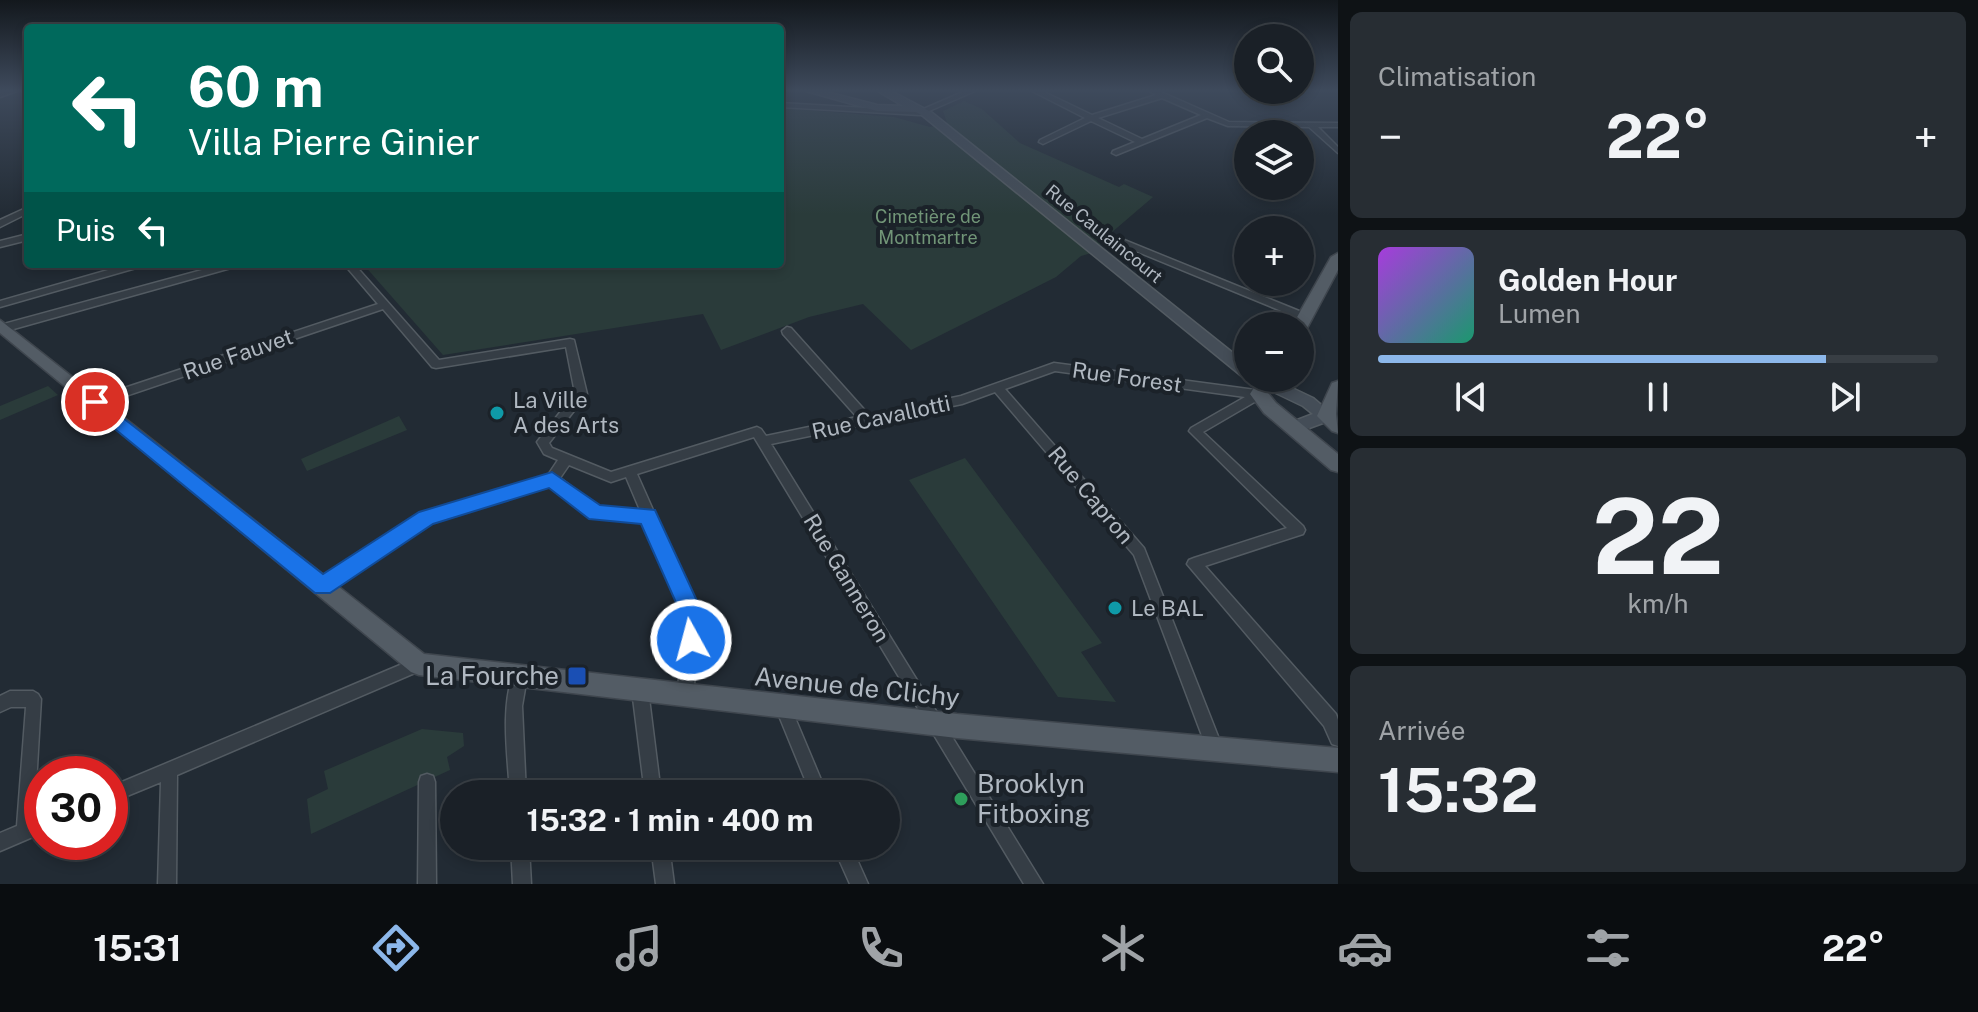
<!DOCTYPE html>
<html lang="fr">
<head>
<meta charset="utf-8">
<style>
	:root { --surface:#1a2027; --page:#272d33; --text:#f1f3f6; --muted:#9fa3a7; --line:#383e44; --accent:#8cb7ea }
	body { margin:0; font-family:"Public Sans",sans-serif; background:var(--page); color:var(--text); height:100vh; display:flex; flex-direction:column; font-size:30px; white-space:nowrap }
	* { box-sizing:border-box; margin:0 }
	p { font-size:26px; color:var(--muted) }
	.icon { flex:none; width:44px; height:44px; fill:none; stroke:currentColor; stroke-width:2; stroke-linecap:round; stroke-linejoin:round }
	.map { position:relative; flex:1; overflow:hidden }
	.details { display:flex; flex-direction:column; gap:12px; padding:12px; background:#0e1215; width:640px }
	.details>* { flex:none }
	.hud { position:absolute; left:24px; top:24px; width:760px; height:244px; border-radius:8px; box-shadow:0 4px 12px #0003,0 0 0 2px var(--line); background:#00695c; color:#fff; overflow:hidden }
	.buttons { position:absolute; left:1234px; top:24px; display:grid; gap:16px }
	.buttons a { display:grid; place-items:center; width:80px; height:80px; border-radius:50%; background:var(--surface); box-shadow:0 4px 12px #0003,0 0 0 2px var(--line); font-size:40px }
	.speed { position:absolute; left:24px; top:756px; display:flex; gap:16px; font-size:40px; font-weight:700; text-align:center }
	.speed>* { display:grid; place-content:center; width:104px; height:104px; border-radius:50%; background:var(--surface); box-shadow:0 4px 12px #0003,0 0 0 2px var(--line); line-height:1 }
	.speed .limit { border:12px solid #d22; background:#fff; color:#111 }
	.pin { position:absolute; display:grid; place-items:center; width:68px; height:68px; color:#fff; margin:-34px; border:4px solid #fff; border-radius:50%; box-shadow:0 2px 8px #0007 }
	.me { position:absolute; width:88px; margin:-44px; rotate:353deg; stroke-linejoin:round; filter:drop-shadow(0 0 6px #0008) }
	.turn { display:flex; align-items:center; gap:28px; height:168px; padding:0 32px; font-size:36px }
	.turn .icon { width:104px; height:104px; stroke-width:2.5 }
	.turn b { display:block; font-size:56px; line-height:68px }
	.then { display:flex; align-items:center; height:76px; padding:0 32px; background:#0003; gap:16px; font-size:30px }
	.big { font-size:60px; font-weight:700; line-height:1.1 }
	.details .card { flex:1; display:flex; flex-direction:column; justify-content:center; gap:12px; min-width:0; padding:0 28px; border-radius:12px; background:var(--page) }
	.details .dial { align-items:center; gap:0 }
	.dial b { font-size:104px; line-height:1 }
	.song { display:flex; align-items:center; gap:24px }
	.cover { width:96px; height:96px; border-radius:12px; background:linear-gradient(135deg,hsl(280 70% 55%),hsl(160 70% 35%)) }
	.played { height:8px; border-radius:4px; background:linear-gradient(90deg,var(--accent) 80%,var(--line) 80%) }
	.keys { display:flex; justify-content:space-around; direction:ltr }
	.heat { display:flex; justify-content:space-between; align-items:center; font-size:44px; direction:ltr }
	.trip { position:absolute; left:440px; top:780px; width:460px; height:80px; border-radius:40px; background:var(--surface); box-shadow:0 4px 12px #0003,0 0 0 2px var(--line); font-weight:700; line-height:80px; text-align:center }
	.dock { display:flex; height:128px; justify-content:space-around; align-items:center; background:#0a0d10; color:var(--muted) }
	.dock .icon { width:56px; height:56px }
	.dock .selected { color:var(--accent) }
	.dock b { font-size:36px; color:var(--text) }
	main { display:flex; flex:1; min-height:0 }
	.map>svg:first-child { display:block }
	.green { fill:#2a3b3a }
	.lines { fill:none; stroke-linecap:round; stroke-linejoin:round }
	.street-casing { stroke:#535b62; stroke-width:3 }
	.secondary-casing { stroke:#535b62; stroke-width:3 }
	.primary-casing { stroke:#3f464e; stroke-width:3 }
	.street { fill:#353d45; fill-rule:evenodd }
	.secondary { fill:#444d57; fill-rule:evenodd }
	.primary { fill:#535c65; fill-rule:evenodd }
	.route { fill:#1a73e8; stroke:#114b97; stroke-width:2 }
	.culture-dot { fill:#0f9aa8; stroke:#1b2229; stroke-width:3 }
	.transit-dot { fill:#1a4fb4; stroke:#1b2229; stroke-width:3 }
	.leisure-dot { fill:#2e9e5b; stroke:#1b2229; stroke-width:3 }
	.labels { text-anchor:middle; stroke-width:8; stroke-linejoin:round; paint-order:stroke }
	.far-park-label { font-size:18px; fill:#719577; stroke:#1b2229 }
	.far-street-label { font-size:18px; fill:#b0b8c1; stroke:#1b2229 }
	.street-label { font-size:22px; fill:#b0b8c1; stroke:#1b2229 }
	.poi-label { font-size:22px; fill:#b0b8c1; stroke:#1b2229; text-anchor:start }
	.near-poi-label { font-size:26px; fill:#b0b8c1; stroke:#1b2229; text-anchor:end }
	.near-street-label { font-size:26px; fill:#b0b8c1; stroke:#1b2229 }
</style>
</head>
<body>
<main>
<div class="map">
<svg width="1338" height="884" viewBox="0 0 1338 884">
	<rect width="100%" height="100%" fill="#222b34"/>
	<path class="green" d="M964 101 982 109 1020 143 1119 187 1124 184 1153 197 1104 239 1095 252 1081 256 1056 277 911 350 863 304 809 317 721 350 703 314 443 355 363 264H780V108L894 117 930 127 947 123 943 111Z
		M48 386 58 395 0 420V406Z
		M399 416 407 430 307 471 301 459Z
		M965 458 1102 643 1081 652 1116 702 1058 697 909 480Z
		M422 729 463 733 464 746 447 757 450 770 311 834 307 799 328 789 324 771Z"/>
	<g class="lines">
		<defs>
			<path id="street" d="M5 91H17L0 97V93Z
				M965 91H975L920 115 780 107V103L919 111Z
				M1032 91H1042L1092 115 1156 95 1149 91H1159L1229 122 1338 123V127H1318L1338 147V153L1309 127 1228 126 1207 118 1116 155 1112 153 1113 151 1135 142 1091 121 1043 144 1039 142 1040 140 1085 118ZM1162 98 1201 115 1142 139 1098 118Z
				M28 207V213L0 227V220Z
				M1107 233 1309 315 1310 317 1309 319H1301L1104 238V234Z
				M28 234V240L0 247V241Z
				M129 264H145L143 266 0 307V301Z
				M224 264H240L238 266 3 332 0 331V325Z
				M344 264H354L439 360 570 339 574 340 587 394 549 443 552 448 611 472 757 427 761 429 766 436 857 417 783 334 782 331 787 327 791 328 869 415 961 396 1054 363 1263 391 1265 394 1263 397 1203 432 1303 526 1305 530 1303 534 1205 566 1336 714 1338 720V746L1332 744 1324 726 1187 564 1189 560 1194 558 1287 528 1189 431 1191 428 1245 397 1055 371 1005 389 1144 548 1223 749 1221 755 1215 757 1209 755 1207 749 1134 555 995 392 962 404 771 444 1043 884H1024L754 437 637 474 700 616 693 696 690 701 685 704 680 701 677 696 686 616 645 521 591 517 550 485 430 522 328 590 323 592 318 590 316 586 318 582 421 514 548 475 558 460 544 454 537 442 575 393 566 347 436 368 432 367 383 309 99 405 95 406 89 402 91 399 378 304ZM569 465 611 482 626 477 640 510 599 508 560 478Z
				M419 657 424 659 426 664 424 669 177 775 176 884H158L161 782 110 803V787Z
				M519 670 524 672 527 677 522 706 526 794H510C508 757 500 707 514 672Z
				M640 682 645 685 648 690 661 794H645L632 690 635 685Z
				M10 691H33L38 694 41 699 34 819 42 815V833L0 851V833L17 826 26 707H11L0 712V696Z
				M783 698 788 701 827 794H811L775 706 778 701Z
				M427 774 433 776 435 782 436 884H418L419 782 421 776Z
				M511 846H529L531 884H513Z
				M651 846H669L674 884H656Z
				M833 846H851L868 884H850Z"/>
			<path id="secondary" d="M806 91H823L877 105 903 106 878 91H891L931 112 1248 365 1249 378 1243 377 923 116 916 112 877 111Z
				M1251 378H1271L1313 398 1334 416 1331 420 1293 434 1287 432 1285 428 1287 424 1313 414 1303 406 1253 382Z"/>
			<path id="primary" d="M1338 253V270L1306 330 1300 331V326H1292L1331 257Z
				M0 320 424 654 957 714 1338 748V772L957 738 419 675 411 672 0 333Z
				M1260 378H1276L1268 393 1276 403 1338 454V472L1331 470 1264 413 1250 394Z
				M1338 381 1336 414 1338 433 1332 431 1317 416 1332 383Z"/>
		</defs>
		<use href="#street" class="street-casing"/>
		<use href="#secondary" class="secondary-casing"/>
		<use href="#primary" class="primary-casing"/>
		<use href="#street" class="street"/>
		<use href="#secondary" class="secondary"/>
		<use href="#primary" class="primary"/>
	</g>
	<linearGradient id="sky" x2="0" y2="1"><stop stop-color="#13181d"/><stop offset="0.42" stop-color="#3e4a5c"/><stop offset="1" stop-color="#3e4a5c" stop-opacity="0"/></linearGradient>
	<rect width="1338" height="215" fill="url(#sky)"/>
	<path class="route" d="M95 396 323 574 419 512 552 472 600 505 655 510 704 616 698 647 691 650 683 647 680 640 682 616 641 524 589 519 549 488 433 524 330 593H315L88 407V398Z"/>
	<g class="culture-dot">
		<circle cx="497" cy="413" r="8"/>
		<circle cx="1115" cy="608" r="8"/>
	</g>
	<rect class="transit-dot" x="567" y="666" width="20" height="20" rx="4"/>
	<circle class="leisure-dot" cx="961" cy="799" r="8"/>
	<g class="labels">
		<g class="far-park-label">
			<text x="928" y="223">Cimetière de<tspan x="928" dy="21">Montmartre</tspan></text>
		</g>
		<g class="far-street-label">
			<text transform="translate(1104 234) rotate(39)" y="6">Rue Caulaincourt</text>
		</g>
		<g class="street-label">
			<text transform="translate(238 354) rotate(-19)" y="8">Rue Fauvet</text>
			<text transform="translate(1127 377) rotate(8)" y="8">Rue Forest</text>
			<text transform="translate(881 417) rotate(-12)" y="8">Rue Cavallotti</text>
			<text transform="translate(1091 495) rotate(50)" y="8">Rue Capron</text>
			<text transform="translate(847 578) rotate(59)" y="8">Rue Ganneron</text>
		</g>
		<g class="poi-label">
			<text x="513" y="408">La Ville<tspan x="513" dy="25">A des Arts</tspan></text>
			<text x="1131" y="616">Le BAL</text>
		</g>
		<g class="near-poi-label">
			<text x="559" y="685">La Fourche</text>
			<text x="977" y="793" text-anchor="start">Brooklyn<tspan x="977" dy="30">Fitboxing</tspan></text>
		</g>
		<g class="near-street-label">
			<text transform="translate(857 687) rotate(6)" y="9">Avenue de Clichy</text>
		</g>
	</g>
</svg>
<div class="buttons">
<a><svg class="icon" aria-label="search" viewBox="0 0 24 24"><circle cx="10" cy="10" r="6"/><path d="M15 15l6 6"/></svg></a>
<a><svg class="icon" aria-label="layers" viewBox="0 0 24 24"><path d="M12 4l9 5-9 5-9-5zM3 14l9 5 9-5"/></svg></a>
<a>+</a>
<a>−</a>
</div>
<div class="speed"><div class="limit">30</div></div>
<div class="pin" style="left:95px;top:402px;background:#d93025"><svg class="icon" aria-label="arrive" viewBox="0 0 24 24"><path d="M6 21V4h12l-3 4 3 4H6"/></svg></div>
<svg class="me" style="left:691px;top:640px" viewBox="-20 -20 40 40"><circle r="17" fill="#1a73e8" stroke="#fff" stroke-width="3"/><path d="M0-11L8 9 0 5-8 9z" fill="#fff"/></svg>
<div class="trip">15:32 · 1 min · 400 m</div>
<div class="hud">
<div class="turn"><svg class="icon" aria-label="left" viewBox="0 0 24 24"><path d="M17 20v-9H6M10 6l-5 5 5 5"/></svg><div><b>60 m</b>Villa Pierre Ginier</div></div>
<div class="then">Puis<svg class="icon" aria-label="left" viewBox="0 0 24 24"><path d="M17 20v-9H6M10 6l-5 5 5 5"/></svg></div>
</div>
</div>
<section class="details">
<div class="card"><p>Climatisation</p>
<div class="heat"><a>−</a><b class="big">22°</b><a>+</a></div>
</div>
<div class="card">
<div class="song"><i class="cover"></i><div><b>Golden Hour</b><p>Lumen</p></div></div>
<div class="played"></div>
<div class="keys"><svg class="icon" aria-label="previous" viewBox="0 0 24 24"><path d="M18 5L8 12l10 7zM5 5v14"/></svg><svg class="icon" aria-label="pause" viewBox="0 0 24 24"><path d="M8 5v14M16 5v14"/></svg><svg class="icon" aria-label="next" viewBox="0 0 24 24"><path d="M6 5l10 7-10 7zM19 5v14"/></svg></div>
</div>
<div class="card dial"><b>22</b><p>km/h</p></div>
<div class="card"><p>Arrivée</p><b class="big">15:32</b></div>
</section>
</main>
<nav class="dock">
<b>15:31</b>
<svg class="icon selected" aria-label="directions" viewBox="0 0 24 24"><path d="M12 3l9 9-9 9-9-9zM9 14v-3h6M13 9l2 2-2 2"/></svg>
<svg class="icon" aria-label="music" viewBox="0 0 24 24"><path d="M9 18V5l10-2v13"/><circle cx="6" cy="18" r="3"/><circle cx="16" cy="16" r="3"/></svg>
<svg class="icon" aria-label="phone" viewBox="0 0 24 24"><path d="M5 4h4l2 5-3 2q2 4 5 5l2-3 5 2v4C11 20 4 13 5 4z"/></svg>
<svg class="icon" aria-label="climate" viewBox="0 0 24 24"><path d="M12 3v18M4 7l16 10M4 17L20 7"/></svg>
<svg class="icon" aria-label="car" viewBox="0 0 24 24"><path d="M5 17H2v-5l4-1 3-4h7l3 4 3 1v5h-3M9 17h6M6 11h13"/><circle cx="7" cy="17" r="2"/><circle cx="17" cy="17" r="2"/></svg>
<svg class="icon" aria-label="filters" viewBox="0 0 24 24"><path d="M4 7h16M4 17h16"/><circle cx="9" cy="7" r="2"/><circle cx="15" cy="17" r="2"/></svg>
<b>22°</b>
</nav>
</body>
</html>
